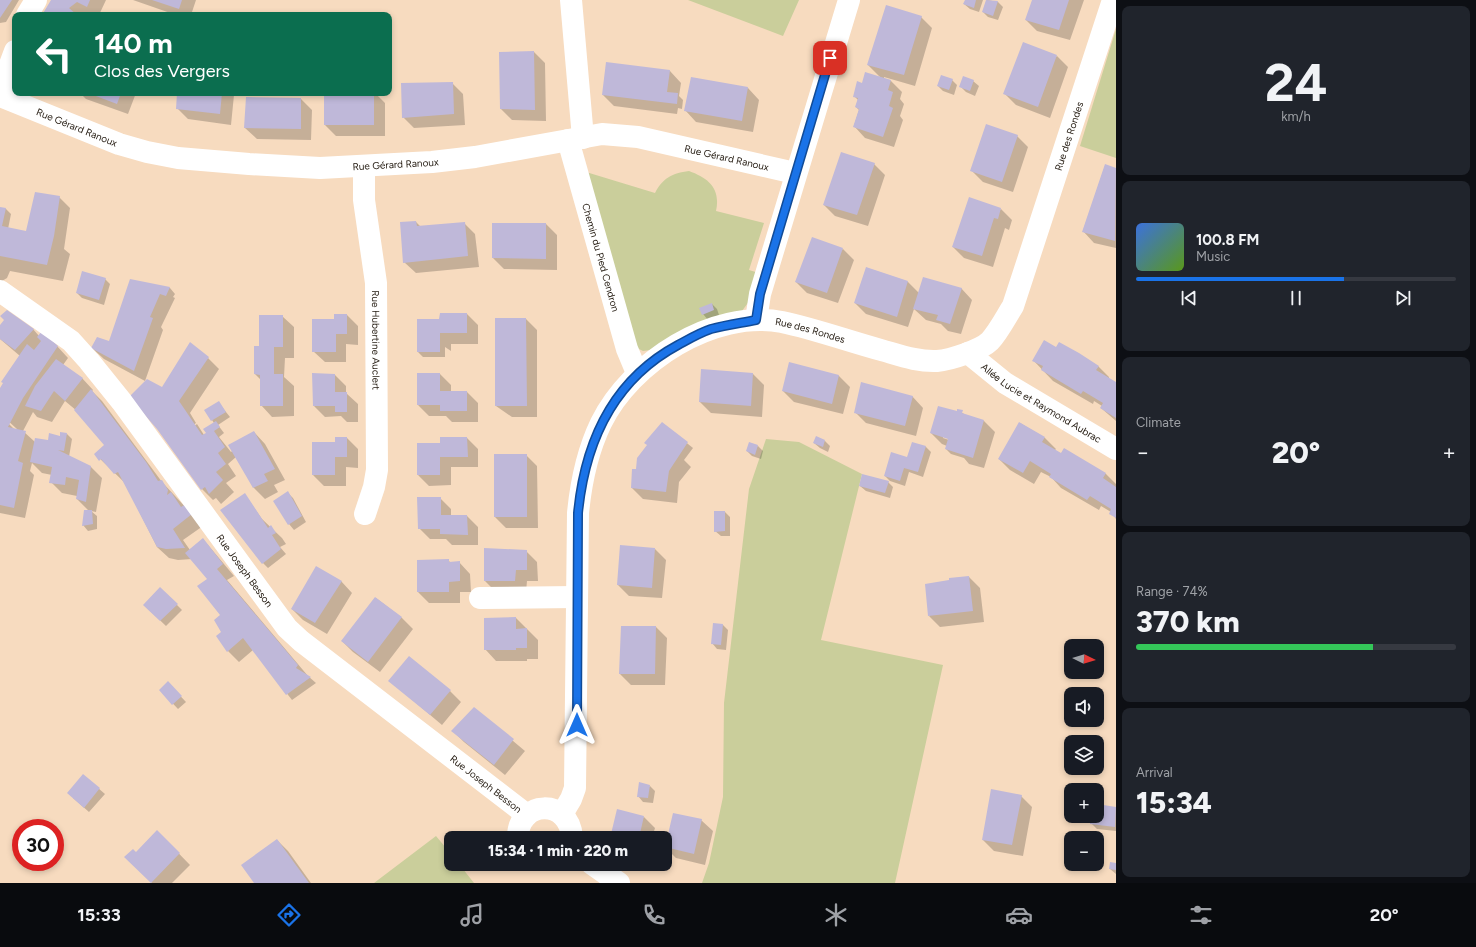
<!DOCTYPE html>
<html lang="en">
<head>
<meta charset="utf-8">
<style>
	:root { --surface:#171b24; --page:#20242c; --text:#f1f3f6; --muted:#9ea1a6; --line:#363941; --accent:#1a73e8 }
	body { margin:0; font-family:Figtree,sans-serif; background:var(--page); color:var(--text); height:100vh; display:flex; flex-direction:column; font-size:15px; white-space:nowrap }
	* { box-sizing:border-box; margin:0 }
	p { font-size:13px; color:var(--muted) }
	.icon { flex:none; width:22px; height:22px; fill:none; stroke:currentColor; stroke-width:2; stroke-linecap:round; stroke-linejoin:round }
	.map { position:relative; flex:1; overflow:hidden }
	.side { display:flex; flex-direction:column; gap:6px; padding:6px; background:#0d0f14; width:360px }
	.side>* { flex:none }
	.top-card { position:absolute; left:12px; top:12px; width:380px; height:84px; border-radius:8px; box-shadow:0 2px 6px #0003; background:#0b6e4f; color:#fff; overflow:hidden }
	.needle { width:26px; rotate:95deg }
	.controls { position:absolute; left:1064px; top:639px; display:grid; gap:8px }
	.controls a { display:grid; place-items:center; width:40px; height:40px; border-radius:8px; background:var(--surface); box-shadow:0 2px 6px #0003; font-size:20px }
	.speed { position:absolute; left:12px; top:819px; display:flex; gap:8px; font-size:20px; font-weight:700; text-align:center }
	.speed>* { display:grid; place-content:center; width:52px; height:52px; border-radius:50%; background:var(--surface); box-shadow:0 2px 6px #0003; line-height:1 }
	.speed .limit { border:6px solid #d22; background:#fff; color:#111 }
	.pin { position:absolute; display:grid; place-items:center; width:34px; height:34px; color:#fff; margin:-17px; border-radius:8px; box-shadow:0 2px 6px #0006 }
	.me { position:absolute; width:44px; margin:-22px; rotate:0deg; stroke-linejoin:round; filter:drop-shadow(0 0 3px #0008) }
	.turn { display:flex; align-items:center; gap:14px; height:84px; padding:0 16px; font-size:18px }
	.turn .icon { width:52px; height:52px; stroke-width:2.5 }
	.turn b { display:block; font-size:28px; line-height:34px }
	.big { font-size:30px; font-weight:800; line-height:1.1 }
	.side .card { flex:1; display:flex; flex-direction:column; justify-content:center; gap:6px; min-width:0; padding:0 14px; border-radius:8px; background:var(--page) }
	.side .dial { align-items:center; gap:0 }
	.dial b { font-size:52px; line-height:1 }
	.song { display:flex; align-items:center; gap:12px }
	.cover { width:48px; height:48px; border-radius:6px; background:linear-gradient(135deg,hsl(220 70% 55%),hsl(90 70% 35%)) }
	.played { height:4px; border-radius:2px; background:linear-gradient(90deg,var(--accent) 65%,var(--line) 65%) }
	.keys { display:flex; justify-content:space-around; direction:ltr }
	.heat { display:flex; justify-content:space-between; align-items:center; font-size:22px; direction:ltr }
	.charge { height:6px; border-radius:3px; background:linear-gradient(90deg,#34c759 74%,var(--line) 0) }
	.trip { position:absolute; left:444px; top:831px; width:228px; height:40px; border-radius:8px; background:var(--surface); box-shadow:0 2px 6px #0003; font-weight:800; line-height:40px; text-align:center }
	.menu { display:flex; height:64px; justify-content:space-around; align-items:center; background:#090b0e; color:var(--muted) }
	.menu .icon { width:28px; height:28px }
	.menu .active { color:var(--accent) }
	.menu b { font-size:18px; color:var(--text) }
	main { display:flex; flex:1; min-height:0 }
	.map>svg:first-child { display:block }
	.green { fill:#cace9b }
	.shadow { fill:#0003; fill-rule:evenodd }
	.building { fill:#bfb8d9 }
	.lines { fill:none; stroke-linecap:round; stroke-linejoin:round }
	.street { stroke:#fff; stroke-width:22 }
	.route-casing { stroke:#114b97; stroke-width:10 }
	.route { stroke:#1a73e8; stroke-width:7 }
	.labels { text-anchor:middle; stroke-width:3; stroke-linejoin:round; paint-order:stroke }
	.street-label { font-size:10px; fill:#22190f; stroke:#fff }
</style>
</head>
<body>
<main>
<div class="map">
<svg width="1116" height="883" viewBox="0 0 1116 883">
	<rect width="100%" height="100%" fill="#f7dbbf"/>
	<path class="green" d="M688 0H799L783 36Z
		M1116 29V158L1080 146Z
		M689 171C708 178 721 188 716 211L764 223 749 270 759 273 750 300 742 311 650 350 643 351 635 347 586 172 655 193C663 178 672 173 689 171Z
		M766 439 799 442 862 474 821 640 943 665 895 883H702L709 863 723 797 724 703 749 489Z
		M436 836 451 854V864H459L474 883H374Z"/>
	<path class="shadow" d="M0 0H24H19L6 22 0 23Z
		M52 0H106L99 15 88 13 86 15H44Z
		M133 0H196L191 15H176Z
		M966 0H983L979 12 970 9 964 4Z
		M987 0 998 2 1003 7 998 20 988 17 983 12Z
		M1033 0H1084L1070 40 1037 31 1026 20Z
		M921 17 932 28 915 86 884 77V79L891 81 902 92 900 99 904 104 900 116 903 120 894 147 865 138 854 126 859 110 856 107 858 100 854 96 863 84 882 79 868 65Z
		M534 52 545 63 546 121 512 120 501 109Z
		M1057 56 1068 67 1050 118 1016 105 1005 94Z
		M670 71 681 83 679 96 683 100 682 109 678 108 677 114 614 106 603 95Z
		M952 80 957 85 954 95 943 91 938 86Z
		M973 81 979 86 975 96 966 92 961 87Z
		M452 83 463 94 465 125 414 128 403 117Z
		M748 88 759 100 753 132 696 122 685 110Z
		M80 93H136L128 114 86 99Z
		M178 93H232L234 95 231 125 188 119 177 108Z
		M325 93H375L385 103V136H336L325 125Z
		M301 99 312 110 311 140 257 139 245 128Z
		M1017 136 1028 147 1013 192 983 182 972 171Z
		M874 164 885 175 868 226 835 216 824 205Z
		M1105 166 1116 170V248L1094 243 1083 231Z
		M59 197 70 208 64 249 70 254 63 281 10 271 7 278 2 281 0 280V208L6 209 11 214 8 229 27 232Z
		M1001 209 1012 220 1009 230 1005 228 993 267 964 258 953 247Z
		M416 222 421 227 464 223 475 234 479 267 416 273 404 262Z
		M493 224H546L557 235V270L504 269 493 258Z
		M843 249 854 260 838 303 807 293 796 282Z
		M867 269 908 282 919 293 961 288 972 300 961 334 948 331 941 324 926 320 914 309 908 327 866 314 855 303Z
		M105 279 110 284 104 305 82 298 77 293Z
		M131 280 170 288 175 294 173 297 175 298 161 327 163 330 145 381 104 359 92 348 110 342Z
		M712 304 717 309 719 315 708 320 703 314Z
		M467 314 478 325V344H451V351L445 347V357H423L418 352 440 320Z
		M347 315 358 326V345L346 344V362H325L313 351 335 320Z
		M282 316 294 327V358H285L284 377 294 386V416L272 417 261 405V380L255 374 260 347Z
		M526 319 537 330V417H512L496 406Z
		M0 327 33 329 39 336 57 346 68 358 63 365 82 378 93 390 92 391 102 401 162 482 203 526 183 540 190 550 203 540 208 545 234 576 227 580 308 676 316 683 292 700 253 650 239 662 228 651 223 632 221 615 208 579 192 559 178 560 169 558 157 547 125 483 95 454 106 445 77 411 65 401 52 422 37 417 33 412 23 431 35 442 48 441 67 434 72 439 69 457 91 467 102 478 96 512 91 511 97 516V529L88 531 83 525 89 511 77 499V496L62 493 51 482 52 475 42 473 32 463 30 471 34 475 25 518 0 513V391L20 356 0 339ZM7 420 17 429H14L6 421Z
		M1056 349 1098 366 1109 377V379L1116 383V421L1101 408 1102 406 1094 401 1093 404 1053 381 1033 360Z
		M208 358 219 369 190 413 196 423 169 443 162 388Z
		M812 369 839 376 850 387 843 414 794 402 783 391Z
		M440 374 451 385V392H467L478 403V422H452L446 416H429L418 405Z
		M753 374 764 385 762 417 711 413 700 402Z
		M335 375 346 386V393L358 404V422H347L341 416 325 417 314 406Z
		M912 396 923 408 916 436 866 423 855 412Z
		M218 402 230 417 218 425 224 433 219 437 231 452 254 432 265 444 285 480 274 485 278 492 265 499 254 488 236 457 228 464 236 476 226 483 234 492 221 504 216 498 213 500 202 489 170 444 197 424 204 435 207 433 214 423 212 420Z
		M958 410 967 416 984 421 995 432 984 468 969 464 964 458 951 454 946 449 947 446 942 444 931 433 960 414ZM943 436 949 438V440L943 438Z
		M1020 423 1045 438 1056 449 1055 450 1061 454 1064 449 1106 474 1116 484V519L1111 512 1101 506 1099 510 1061 488 1051 477 1041 472 1034 484 1010 470 999 459Z
		M663 424 693 448 684 460 691 467 679 482 677 503 643 499 632 488 637 470Z
		M347 438 358 449V468L346 467V486H324L313 475Z
		M467 438 478 449V467H451V485L429 486 418 475 441 444Z
		M825 441 830 446 828 452 820 448 814 443Z
		M913 443 926 447 931 452 923 477 909 472 905 486 890 481 885 476 908 458Z
		M758 446 763 451 761 459 752 456 747 451Z
		M526 455 537 466 538 528H506L495 517Z
		M888 482 893 487 890 498 866 491 860 486Z
		M288 493 293 498 306 522 294 530 289 524Z
		M245 495 262 519 282 538 286 544 280 547 286 554 268 568 263 563Z
		M440 498 451 509V516H467L478 527V545H452L446 539H430L419 528Z
		M725 512 730 517V536H721L715 531Z
		M655 549 666 560 662 598 629 596 618 585Z
		M526 551 537 562 538 581H527L526 592H496L485 581Z
		M448 560 451 563 459 562 470 574 471 592H460V603H429L418 592Z
		M969 577 980 588 984 622 940 627 929 616Z
		M341 581 352 593 327 634 303 620 292 609Z
		M160 588 182 610 166 626 144 605Z
		M376 598 402 618 413 629 380 672 353 652 342 641Z
		M516 618 538 640V659H527V661H496L485 649Z
		M714 624 723 625 728 630 726 650 717 649 712 643Z
		M656 627 667 638 665 685H631L620 674Z
		M390 681 450 691 461 702 442 725Z
		M168 683 186 702 178 709 160 690Z
		M474 708 525 751 505 775 464 742 453 731Z
		M83 775 105 794 89 812 73 798Z
		M650 786 655 791 653 803 643 802 638 796Z
		M1021 796 1032 807 1023 856 994 851 983 840Z
		M1097 805 1116 808V831L1097 829 1091 823 1092 816H1097Z
		M644 817 655 828 652 838H616L612 834Z
		M701 820 713 831 705 865 676 858 665 847Z
		M157 831 190 865 172 883H152L137 868 136 853Z
		M277 840 288 851 311 883H255Z
		M1116 864V874L1110 869Z"/>
	<path class="building" d="M0 0H12L0 18Z
		M51 0H90L87 7 77 2 69 8 77 15H42Z
		M152 0H182L179 9Z
		M965 0H976L974 8 963 4Z
		M986 0 998 1 993 16 982 12Z
		M1032 0H1069L1059 30 1025 20Z
		M886 5 922 16 904 75 867 65Z
		M1023 42 1057 55 1038 107 1003 94Z
		M534 51 535 110 500 109 499 52Z
		M606 62 670 70 667 92 678 93 677 104 602 95Z
		M865 72 891 80 888 90 893 92 889 106 893 108 883 137 853 127 859 109 855 107 858 98 853 97 857 81 862 83Z
		M941 75 953 79 949 90 937 86Z
		M963 76 974 80 970 91 959 87Z
		M691 77 748 87 742 121 684 111Z
		M453 82 454 114 402 118 401 83Z
		M88 93H121L117 104Z
		M177 93H222L220 114 176 109Z
		M324 93H374V125H324Z
		M246 97 301 98V129L244 128Z
		M986 124 1018 135 1002 182 970 171Z
		M841 152 875 163 857 215 823 205Z
		M1105 164 1116 168 1115 241 1082 232Z
		M35 192 60 196 54 236 47 265 0 256V207L6 208 2 226 26 231Z
		M969 197 1001 208 998 219 994 218 982 256 952 247Z
		M416 221 417 226 465 222 468 256 403 263 400 222Z
		M492 223H546V259L492 258Z
		M812 237 843 248 827 293 795 282Z
		M866 267 908 281 897 317 854 303Z
		M82 271 106 278 99 300 76 293Z
		M923 277 962 288 950 324 936 320 938 315 913 309Z
		M130 279 170 287 166 296 160 294 150 317 153 318 134 371 91 348 97 337 109 341Z
		M712 303 714 310 702 315 699 308Z
		M7 310 34 329 15 350 0 339V325L4 320 0 316Z
		M440 313H467V333H440V352H417V319H439Z
		M334 314H347V334H336V352H312V319H334Z
		M259 315H283V347H274V374H283V406H260V375L254 374V346H259Z
		M495 318H526L527 406H495Z
		M42 331 58 346 23 398 8 427 26 431 18 461 23 463 14 508 0 505V388L3 383 1 382 27 344 34 350 41 341 37 337Z
		M1044 340 1056 347 1059 342 1079 353 1099 366 1096 370 1116 382V418L1100 408 1103 403 1083 391 1081 394 1041 370 1043 366 1032 361Z
		M190 342 209 357 179 401 202 435 206 433 203 429 216 421 220 427 214 431 225 447 218 453 226 464 216 472 223 480 209 494 205 487 201 490 157 429 129 397 147 379 162 387Z
		M56 359 83 378 65 401 54 391 41 411 25 406 35 386Z
		M789 362 839 375 832 404 782 391Z
		M701 369 753 373 751 406 699 402Z
		M312 373 335 374V392H347V412H335V406H313Z
		M417 373H440V391H467V411H440V405H417Z
		M861 382 913 396 905 426 854 413Z
		M91 389 146 462 158 481 162 480 168 490 167 495 171 492 181 507 186 504 192 514 173 529 185 548 166 549 157 547 118 472 114 474 101 459 99 461 94 454 104 445 74 410Z
		M219 401 226 412 211 421 204 410Z
		M938 406 957 411V409L963 410 962 413 984 420 973 458 945 449 948 439 930 433Z
		M662 422 688 442 669 471 666 492 631 488 632 469H636L637 458 647 445 644 443Z
		M1019 422 1045 437 1042 442 1061 453 1064 448 1106 473 1103 478 1116 487V518L1109 514 1111 509 1090 496 1087 500 1049 477 1051 474 1030 461 1023 473 998 459Z
		M254 431 275 469 264 474 268 481 253 488 228 445Z
		M60 432 67 433 64 451 58 450 91 466 86 502 76 499 79 480 66 477 65 485 49 483 52 467 30 462 35 438 48 440 49 433 60 436Z
		M816 436 825 440 823 447 813 443Z
		M335 437H347V457H335V475H312V442H335Z
		M440 437H467L468 457H440V475H417V443H440Z
		M749 442 758 445 755 455 746 451Z
		M912 442 926 446 918 472 904 468 900 481 884 476 891 452 907 457Z
		M494 454H527V517H494Z
		M862 474 889 481 885 493 859 486Z
		M288 491 302 516 288 525 273 501Z
		M245 493 268 528 271 525 276 533 272 535 281 549 262 564 220 510Z
		M417 497H441V515H467L468 535 440 534V529H418Z
		M84 510H92L93 524 82 526Z
		M714 511H725V531L714 532Z
		M203 538 223 564 217 569 298 665 296 668 311 677 286 695 243 638 227 652 216 636 221 632 214 620 220 615 197 586 207 579 185 553Z
		M620 545 655 548 652 588 617 585Z
		M484 548 527 550V570H516L515 581H484Z
		M449 559V562L460 561V581L449 582V592H417V560Z
		M316 566 342 581 315 623 291 609Z
		M969 576 973 611 928 616 925 584 949 580V578Z
		M160 587 178 604 160 621 143 605Z
		M375 597 402 617 368 662 341 641Z
		M516 617V629L527 628V648H516V650H484V618Z
		M713 623 723 624 721 645 711 644Z
		M621 626H656L655 674H619Z
		M409 656 451 690 430 715 388 681Z
		M168 681 182 696 172 705 159 690Z
		M474 707 514 739 494 765 451 731Z
		M83 774 100 788 84 808 67 793Z
		M639 782 650 785 648 798 637 797Z
		M991 789 1022 795 1012 845 982 840Z
		M1097 804 1116 807 1115 827 1090 824 1091 816H1097Z
		M617 809 644 816 639 838H629L611 834Z
		M673 813 702 819 694 854 665 847Z
		M157 830 180 853 151 883 124 857 133 849 136 852Z
		M277 839 309 883H254L241 865Z
		M1110 862 1116 863V870L1109 869Z"/>
	<g class="lines">
		<g class="street">
			<path d="M571 0 583 138"/>
			<path d="M27 15 36 0"/>
			<path d="M0 91 15 51"/>
			<path id="s1" d="M0 96 119 144 147 152 178 158 249 164 320 168 432 162 475 157 602 134 638 137 795 173"/>
			<path id="s2" d="M568 140 627 349 637 373"/>
			<path id="s3" d="M364 166V200L376 283 377 470 374 487 365 514"/>
			<path id="s4" d="M0 291 71 341 89 361 122 402 287 628 301 641 527 815"/>
			<path d="M756 320 760 294 849 0"/>
			<path id="s5" d="M968 353 1005 383 1116 449"/>
			<path d="M480 598 577 597"/>
			<path id="s6" d="M562 814 571 799 575 788 578 513C581 482 587 452 601 423 631 362 713 309 782 322 815 329 848 341 881 350 899 355 918 362 937 361 950 360 981 350 990 341 999 331 1006 317 1013 306L1113 0"/>
			<path d="M518 838C517 800 570 797 572 838"/>
			<path d="M592 864 619 883"/>
		</g>
	</g>
	<g class="lines">
		<defs>
			<path id="route" d="M577 725 578 513C585 442 613 380 678 345 689 339 699 333 711 329 726 325 741 323 756 320L760 294 830 58"/>
		</defs>
		<use href="#route" class="route-casing"/>
		<use href="#route" class="route"/>
	</g>
	<g class="labels">
		<g class="street-label">
			<text dy="4" stroke="none"><textPath href="#s1" startOffset="83">Rue Gérard Ranoux</textPath></text>
			<text dy="4" stroke="none"><textPath href="#s6" startOffset="1056">Rue des Rondes</textPath></text>
			<text dy="4" stroke="none"><textPath href="#s1" startOffset="743">Rue Gérard Ranoux</textPath></text>
			<text dy="4" stroke="none"><textPath href="#s1" startOffset="407">Rue Gérard Ranoux</textPath></text>
			<text dy="4" stroke="none"><textPath href="#s2" startOffset="122">Chemin du Pied Cendron</textPath></text>
			<text dy="4" stroke="none"><textPath href="#s6" startOffset="647">Rue des Rondes</textPath></text>
			<text dy="4" stroke="none"><textPath href="#s3" startOffset="175">Rue Hubertine Auclert</textPath></text>
			<text dy="4" stroke="none"><textPath href="#s5" startOffset="89">Allée Lucie et Raymond Aubrac</textPath></text>
			<text dy="4" stroke="none"><textPath href="#s4" startOffset="375">Rue Joseph Besson</textPath></text>
			<text dy="4" stroke="none"><textPath href="#s4" startOffset="699">Rue Joseph Besson</textPath></text>
		</g>
	</g>
</svg>
<div class="controls">
<a><svg class="needle" viewBox="-14 -14 28 28"><path d="M0-13l5 13h-10z" fill="#e53935"/><path d="M0 13l5-13h-10z" fill="#9ea1a6"/></svg></a>
<a><svg class="icon" aria-label="sound" viewBox="0 0 24 24"><path d="M4 9h4l5-4v14l-5-4H4zM17 9q2 3 0 6"/></svg></a>
<a><svg class="icon" aria-label="layers" viewBox="0 0 24 24"><path d="M12 4l9 5-9 5-9-5zM3 14l9 5 9-5"/></svg></a>
<a>+</a>
<a>−</a>
</div>
<div class="speed"><div class="limit">30</div></div>
<div class="pin" style="left:830px;top:58px;background:#d93025"><svg class="icon" aria-label="arrive" viewBox="0 0 24 24"><path d="M6 21V4h12l-3 4 3 4H6"/></svg></div>
<svg class="me" style="left:577px;top:725px" viewBox="-20 -20 40 40"><path d="M0-17L14 15 0 8-14 15z" fill="#1a73e8" stroke="#fff" stroke-width="4"/></svg>
<div class="trip">15:34 · 1 min · 220 m</div>
<div class="top-card">
<div class="turn"><svg class="icon" aria-label="left" viewBox="0 0 24 24"><path d="M17 20v-9H6M10 6l-5 5 5 5"/></svg><div><b>140 m</b>Clos des Vergers</div></div>
</div>
</div>
<section class="side">
<div class="card dial"><b>24</b><p>km/h</p></div>
<div class="card">
<div class="song"><i class="cover"></i><div><b>100.8 FM</b><p>Music</p></div></div>
<div class="played"></div>
<div class="keys"><svg class="icon" aria-label="previous" viewBox="0 0 24 24"><path d="M18 5L8 12l10 7zM5 5v14"/></svg><svg class="icon" aria-label="pause" viewBox="0 0 24 24"><path d="M8 5v14M16 5v14"/></svg><svg class="icon" aria-label="next" viewBox="0 0 24 24"><path d="M6 5l10 7-10 7zM19 5v14"/></svg></div>
</div>
<div class="card"><p>Climate</p>
<div class="heat"><a>−</a><b class="big">20°</b><a>+</a></div>
</div>
<div class="card"><p>Range · 74%</p><b class="big">370 km</b><div class="charge"></div></div>
<div class="card"><p>Arrival</p><b class="big">15:34</b></div>
</section>
</main>
<nav class="menu">
<b>15:33</b>
<svg class="icon active" aria-label="directions" viewBox="0 0 24 24"><path d="M12 3l9 9-9 9-9-9zM9 14v-3h6M13 9l2 2-2 2"/></svg>
<svg class="icon" aria-label="music" viewBox="0 0 24 24"><path d="M9 18V5l10-2v13"/><circle cx="6" cy="18" r="3"/><circle cx="16" cy="16" r="3"/></svg>
<svg class="icon" aria-label="phone" viewBox="0 0 24 24"><path d="M5 4h4l2 5-3 2q2 4 5 5l2-3 5 2v4C11 20 4 13 5 4z"/></svg>
<svg class="icon" aria-label="climate" viewBox="0 0 24 24"><path d="M12 3v18M4 7l16 10M4 17L20 7"/></svg>
<svg class="icon" aria-label="car" viewBox="0 0 24 24"><path d="M5 17H2v-5l4-1 3-4h7l3 4 3 1v5h-3M9 17h6M6 11h13"/><circle cx="7" cy="17" r="2"/><circle cx="17" cy="17" r="2"/></svg>
<svg class="icon" aria-label="filters" viewBox="0 0 24 24"><path d="M4 7h16M4 17h16"/><circle cx="9" cy="7" r="2"/><circle cx="15" cy="17" r="2"/></svg>
<b>20°</b>
</nav>
</body>
</html>
